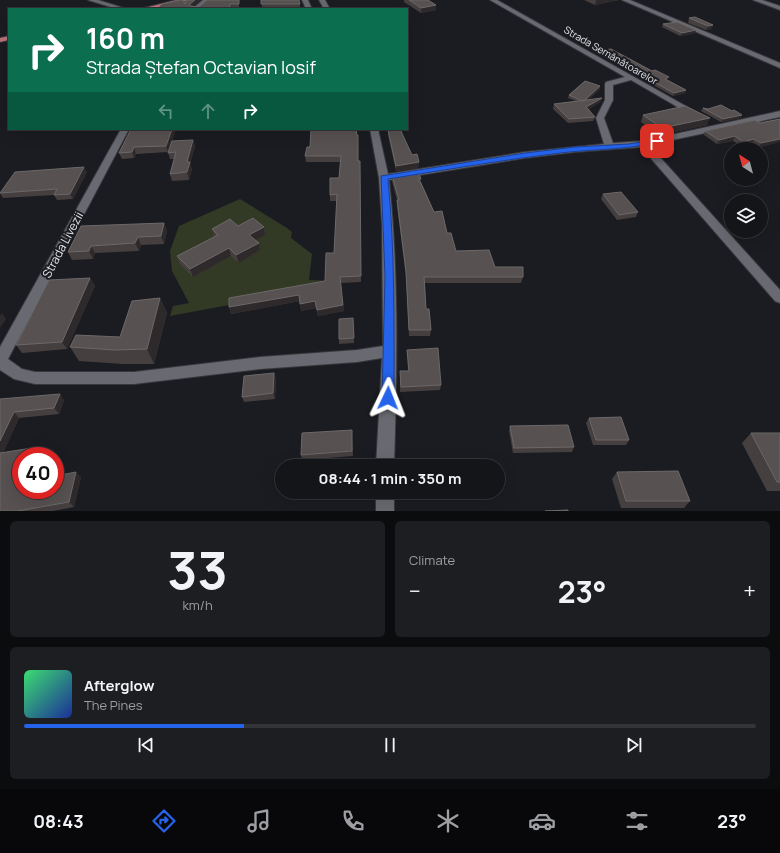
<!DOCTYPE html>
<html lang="en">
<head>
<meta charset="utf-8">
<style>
	:root { --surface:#141519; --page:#1d1e22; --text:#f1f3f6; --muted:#9d9fa2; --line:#333438; --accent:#2563eb }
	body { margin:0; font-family:Manrope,sans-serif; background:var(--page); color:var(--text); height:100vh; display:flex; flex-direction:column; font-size:15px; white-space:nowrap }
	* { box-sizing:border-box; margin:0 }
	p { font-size:13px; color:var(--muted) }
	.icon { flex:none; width:22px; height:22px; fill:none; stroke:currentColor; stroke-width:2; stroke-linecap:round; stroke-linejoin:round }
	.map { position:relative; height:511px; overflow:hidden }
	.drawer { display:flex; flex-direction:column; gap:10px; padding:10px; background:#0b0c0e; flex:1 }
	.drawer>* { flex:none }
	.hud { position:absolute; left:8px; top:8px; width:400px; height:122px; border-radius:0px; box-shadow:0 4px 16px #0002,0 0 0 1px var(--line); background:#0b6e4f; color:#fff; overflow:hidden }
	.needle { width:26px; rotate:324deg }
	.fabs { position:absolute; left:724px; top:142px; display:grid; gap:8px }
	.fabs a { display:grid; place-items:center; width:44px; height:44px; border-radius:50%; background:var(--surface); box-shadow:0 4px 16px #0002,0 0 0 1px var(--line); font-size:20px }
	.speed { position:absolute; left:12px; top:447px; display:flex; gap:8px; font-size:20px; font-weight:700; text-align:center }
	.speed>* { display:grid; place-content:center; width:52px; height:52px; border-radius:50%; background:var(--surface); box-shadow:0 4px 16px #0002,0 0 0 1px var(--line); line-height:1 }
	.speed .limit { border:6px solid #d22; background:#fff; color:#111 }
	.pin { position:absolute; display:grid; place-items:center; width:34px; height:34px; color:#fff; margin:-17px; border-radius:8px; box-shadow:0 2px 6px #0006 }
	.me { position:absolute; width:44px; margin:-22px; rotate:2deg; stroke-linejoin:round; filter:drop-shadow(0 0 3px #0008) }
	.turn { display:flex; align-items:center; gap:14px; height:84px; padding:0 12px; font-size:18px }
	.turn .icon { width:52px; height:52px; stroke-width:2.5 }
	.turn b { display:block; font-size:28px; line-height:34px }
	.lanes { display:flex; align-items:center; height:38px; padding:0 12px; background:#0003; justify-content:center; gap:20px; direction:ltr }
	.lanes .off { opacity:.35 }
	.big { font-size:30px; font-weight:700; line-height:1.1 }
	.drawer .card { flex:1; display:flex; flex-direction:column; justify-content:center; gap:6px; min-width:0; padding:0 14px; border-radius:6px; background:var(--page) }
	.drawer .dial { align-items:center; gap:0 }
	.dial b { font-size:52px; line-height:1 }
	.song { display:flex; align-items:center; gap:12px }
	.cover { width:48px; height:48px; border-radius:6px; background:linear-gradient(135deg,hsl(140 70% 55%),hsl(230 70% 35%)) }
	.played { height:4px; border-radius:2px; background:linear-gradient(90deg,var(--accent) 30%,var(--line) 30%) }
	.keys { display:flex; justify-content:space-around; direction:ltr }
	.heat { display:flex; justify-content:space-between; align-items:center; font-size:22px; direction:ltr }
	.drawer .tiles { flex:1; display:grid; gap:10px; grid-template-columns:1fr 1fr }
	.card:last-child { grid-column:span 2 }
	.trip { position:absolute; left:275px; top:459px; width:230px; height:40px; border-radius:20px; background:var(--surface); box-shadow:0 4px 16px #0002,0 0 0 1px var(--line); font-weight:700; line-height:40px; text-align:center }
	.tabs { display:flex; height:64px; justify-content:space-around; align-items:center; background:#08080a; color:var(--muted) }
	.tabs .icon { width:28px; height:28px }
	.tabs .selected { color:var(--accent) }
	.tabs b { font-size:18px; color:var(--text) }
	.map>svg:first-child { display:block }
	.green { fill:#323a25 }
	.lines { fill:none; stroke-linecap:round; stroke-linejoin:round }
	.minor-casing { stroke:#37373c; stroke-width:2 }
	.major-casing { stroke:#37373c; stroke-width:2 }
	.minor { fill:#696a71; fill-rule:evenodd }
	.major { fill:#bc727a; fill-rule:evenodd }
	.wall { fill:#463f3f }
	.shaded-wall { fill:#2e2a2b }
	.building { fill:#575151; stroke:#6d6869 }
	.route { fill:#2563eb; stroke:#184099 }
	.labels { text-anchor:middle; stroke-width:4; stroke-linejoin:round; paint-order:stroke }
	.far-street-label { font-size:10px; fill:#e3e4e8; stroke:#1b1c21 }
	.street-label { font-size:12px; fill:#e3e4e8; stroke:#1b1c21 }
</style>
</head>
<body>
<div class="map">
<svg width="780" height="511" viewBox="0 0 780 511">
	<rect width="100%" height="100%" fill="#1b1c21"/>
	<path class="green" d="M240 199 287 228 292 232 291 238 312 254 309 280 338 281 299 292 170 316 173 306 189 303 172 271 170 251 179 226Z"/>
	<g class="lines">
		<defs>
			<path id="minor" d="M88 0H98L127 9H117Z
				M203 0H210L199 9H192Z
				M302 0H308L312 9H306Z
				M319 0H325L330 9H324Z
				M490 0H497L700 114 699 116H693L631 80 613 85V100L604 118 613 143 643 141 780 111V117L649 145 780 290V303L775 301 641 147 575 152 525 158 389 180C399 275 397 371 394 466H376L382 358 357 362 260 369 134 384H35L14 379 0 370V347L121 129H129L8 359 22 369 35 372H134L260 357 357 350 383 346 382 225 379 178 370 129H378L388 174 525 152 604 144 596 118 605 100V84L606 82 625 77Z
				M622 0H630L780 63V68Z
				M753 0H762L780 6V10Z
				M376 492H394V511H376Z"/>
			<path id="major" d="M177 0H188L151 9H140Z
				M9 36V40L0 42V38Z"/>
		</defs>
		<use href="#minor" class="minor-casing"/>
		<use href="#major" class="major-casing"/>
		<use href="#minor" class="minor"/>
		<use href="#major" class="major"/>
	</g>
	<path class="wall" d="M201 0 193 6 199 7 239 0V7L157 9 185 4Z
		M261 0 300 4V8L262 7Z
		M404 0H428L436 5V10L421 13 404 2Z
		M584 0H619L595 5Z
		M689 18 713 25 711 29 706 30 688 23Z
		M663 24 695 33 680 36 662 27Z
		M598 51 668 80 686 90 685 93 673 96 598 54Z
		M600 89 588 100 602 98 600 102 589 109 595 117 593 121 568 123 553 109 554 104 576 101 568 98 569 95Z
		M703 108 708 109 741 118 721 122 701 111Z
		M643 115 707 125 660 135 641 122Z
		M780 119 759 148 752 143 741 146 733 141 717 144 704 135 705 131 760 123Z
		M131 129H176L170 146 193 140 195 146 190 164 192 169 189 180 172 181 170 174 174 159H170L168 152 136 154 134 158 122 159 119 153Z
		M388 130 419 162 418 168 396 171 388 135Z
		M310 147 359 161 360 168 361 282 340 283 344 311 318 316 316 308 301 311 300 301 231 314 229 307 325 281 334 253 337 201H330V195L339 178 340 162H306L305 156Z
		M87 172 73 199 57 200 54 195 3 198 0 193Z
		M392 175 421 182 434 212 447 233 456 251 495 267 523 277 521 283H425L426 309 431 330 430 336H409L406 277 397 206V200L392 181Z
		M603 194 638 212 636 217 617 220 601 199Z
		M164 223 167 231 164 244 141 245 139 251 95 253 93 259 72 260 68 252Z
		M238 226 264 227 265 235 256 240 259 243 260 250 239 263 231 256 193 277 180 264 177 256 214 237 212 229Z
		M90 278 95 286 67 349 22 353 16 345Z
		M160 298 167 313 154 364H123L79 361 70 347 120 337Z
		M353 318 354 343 339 344V339Z
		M407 350 441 385 440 390 400 392V371H408Z
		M274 373 276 379 275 399 244 402 242 397Z
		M0 399 64 400 59 414 19 418 3 453 32 448 37 454 21 490 81 477 74 507 53 511H0Z
		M589 418 629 440 626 445H593L586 423Z
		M510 426 574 447 572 452 513 453 509 431Z
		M751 433H780V491H767L742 443Z
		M352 435 353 456 302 460 301 455Z
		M617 472 690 501 684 508H621L612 479Z"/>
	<path class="shaded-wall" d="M195 0H201L191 8 190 6V4Z
		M596 0H619L595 5Z
		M436 5V10L421 13V8Z
		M713 25 711 29 706 30 708 26Z
		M696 30 695 33 680 36 682 33Z
		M600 86V89L583 104 584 101Z
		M686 90 685 93 673 96 674 93Z
		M602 98 600 102 585 111 586 107Z
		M742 115 741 118 721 122 723 119Z
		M710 118 707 125 660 135 662 128Z
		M172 129H176L168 152 166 146Z
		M735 136 733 141 717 144 719 140Z
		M754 139 752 143 741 146 743 142Z
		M780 139V142L759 148 761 143Z
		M193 140 195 146 190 164 192 169 189 180 187 172V162Z
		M134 147 136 154 134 158 132 152Z
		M419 162 418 168 396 171V166Z
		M84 167 87 172 73 199 70 194Z
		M164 223 167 231 164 244 161 236Z
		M264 227 265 235 251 243 249 235Z
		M138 237 141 245 139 251 135 243Z
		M259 243 260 250 239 263 236 255Z
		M91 246 95 253 93 259 89 251Z
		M229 248 231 256 193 277 190 269Z
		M90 278 95 286 67 349 62 342Z
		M299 295 300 301 231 314 229 307Z
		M160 298 167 313 154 364 147 349Z
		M315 301 316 308 301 311 300 304Z
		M343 305 344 311 318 316 317 310Z
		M2 313 6 319 0 328V316Z
		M274 373 276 379 275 399 273 393Z
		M60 394 64 400 59 414 54 408Z
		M14 412 19 418 0 460V441Z
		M32 448 37 454 36 456H29Z
		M76 472 81 477 74 507 69 502Z"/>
	<path class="building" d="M179 0H183L185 4 186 0H195L190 4V6L199 7 207 0H239V4H230L229 9H157L162 4Z
		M261 0H299L300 4H261Z
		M409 0H428L436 5 421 8Z
		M695 17 713 25 708 26 689 18Z
		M677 22 696 30 682 33 663 24Z
		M611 49 652 71 655 70 669 77 665 79 686 90 674 93 598 51Z
		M585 81 600 86 585 100 582 101 569 95Z
		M602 98 586 107 595 117 569 119 554 104Z
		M721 105 732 111 734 110 742 115 723 119 703 108 708 109Z
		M685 106 710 118 662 128 643 115Z
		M780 119V139L761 143 754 139 743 142 735 136 719 140 705 131 755 120 760 123Z
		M131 129H172L166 146 134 147 132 152 119 153Z
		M311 129H356L357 135H358V161H360L361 276 340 277 343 305 317 310 315 301 300 304 299 295 229 307V298L325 281 326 253H334L337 194 330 195V178H339L341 156H305L307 147H310Z
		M396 129H400L412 155 417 154 419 162 396 166 388 130Z
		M193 140 187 162H190L187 172 170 174 176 152 168 153 172 141Z
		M84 167 70 194 54 195 57 189 0 193 15 172Z
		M418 171 421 179H419L434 212 442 211 447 233H451L456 251 489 250 495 267H523V277H424L426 309H429L431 330H409L406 271 397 200H399L392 175Z
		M621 192 638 212 619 215 603 194Z
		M253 218 264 227 249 235 259 243 236 255 229 248 190 269 177 256 218 235 212 229 230 219 238 226Z
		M164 223 161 236 138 237 135 243 91 246 89 251 68 252 81 226Z
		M90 278 62 342 16 345 49 280Z
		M160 298 147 349 115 350 70 347 76 335 120 337 132 301Z
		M353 318 354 338 339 339V319Z
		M438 348 441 385 401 387 400 371H409L407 350Z
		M274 373 273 393 242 397 244 376Z
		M60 394 54 408 14 412 0 441V399Z
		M621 417 629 440H596L589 418Z
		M568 425 574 447 514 448 510 426Z
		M352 430V451L301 455 302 433Z
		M751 433H780V482H777Z
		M32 448 29 456H21V490H55V476L76 472 69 502 18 511H0V453Z
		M678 471 690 501H626L617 472Z
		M568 510V511H545Z"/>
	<path class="route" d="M657 139 660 140V142C627 150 593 149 560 153 502 160 445 170 388 179 395 252 394 325 394 398L392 401 388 403 384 401 382 398 385 277 381 176 525 153 575 147 629 144Z"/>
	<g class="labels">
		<g class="far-street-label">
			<text transform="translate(611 55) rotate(30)" y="4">Strada Semănătoarelor</text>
		</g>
		<g class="street-label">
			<text transform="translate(63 245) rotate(-62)" y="4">Strada Livezii</text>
		</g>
	</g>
</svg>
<div class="fabs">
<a><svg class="needle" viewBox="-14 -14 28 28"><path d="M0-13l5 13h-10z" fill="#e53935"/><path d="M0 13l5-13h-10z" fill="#9d9fa2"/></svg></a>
<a><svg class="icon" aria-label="layers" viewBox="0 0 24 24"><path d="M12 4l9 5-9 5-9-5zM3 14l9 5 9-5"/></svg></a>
</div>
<div class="speed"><div class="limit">40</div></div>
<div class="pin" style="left:657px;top:141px;background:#d93025"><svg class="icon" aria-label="arrive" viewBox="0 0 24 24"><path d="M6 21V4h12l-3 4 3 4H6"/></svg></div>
<svg class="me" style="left:388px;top:398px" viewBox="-20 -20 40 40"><path d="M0-17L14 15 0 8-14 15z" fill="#2563eb" stroke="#fff" stroke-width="4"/></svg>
<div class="trip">08:44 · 1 min · 350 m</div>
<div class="hud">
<div class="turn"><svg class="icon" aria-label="right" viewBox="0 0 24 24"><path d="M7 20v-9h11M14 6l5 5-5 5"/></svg><div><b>160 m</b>Strada Ștefan Octavian Iosif</div></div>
<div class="lanes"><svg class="icon off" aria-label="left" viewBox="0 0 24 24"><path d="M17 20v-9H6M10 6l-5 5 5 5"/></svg><svg class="icon off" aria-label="ahead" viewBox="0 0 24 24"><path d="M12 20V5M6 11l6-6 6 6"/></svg><svg class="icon" aria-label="right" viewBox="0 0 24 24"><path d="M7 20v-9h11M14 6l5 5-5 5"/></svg></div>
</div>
</div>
<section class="drawer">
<div class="tiles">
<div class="card dial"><b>33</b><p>km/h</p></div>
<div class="card"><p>Climate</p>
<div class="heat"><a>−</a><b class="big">23°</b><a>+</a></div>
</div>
<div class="card">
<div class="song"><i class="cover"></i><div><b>Afterglow</b><p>The Pines</p></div></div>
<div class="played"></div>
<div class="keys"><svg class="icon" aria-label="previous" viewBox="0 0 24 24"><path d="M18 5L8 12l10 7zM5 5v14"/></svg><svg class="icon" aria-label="pause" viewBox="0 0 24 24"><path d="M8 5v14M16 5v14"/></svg><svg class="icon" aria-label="next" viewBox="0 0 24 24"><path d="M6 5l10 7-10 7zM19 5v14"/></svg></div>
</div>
</div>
</section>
<nav class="tabs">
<b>08:43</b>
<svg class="icon selected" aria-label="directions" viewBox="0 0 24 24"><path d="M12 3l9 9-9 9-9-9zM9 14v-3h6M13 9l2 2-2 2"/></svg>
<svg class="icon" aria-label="music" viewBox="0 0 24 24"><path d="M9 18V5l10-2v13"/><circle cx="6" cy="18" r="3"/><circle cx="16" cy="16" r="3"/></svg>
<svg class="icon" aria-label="phone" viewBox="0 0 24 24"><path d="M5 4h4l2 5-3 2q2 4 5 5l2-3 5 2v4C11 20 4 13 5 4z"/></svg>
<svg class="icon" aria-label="climate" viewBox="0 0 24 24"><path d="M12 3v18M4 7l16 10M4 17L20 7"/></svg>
<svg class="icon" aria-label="car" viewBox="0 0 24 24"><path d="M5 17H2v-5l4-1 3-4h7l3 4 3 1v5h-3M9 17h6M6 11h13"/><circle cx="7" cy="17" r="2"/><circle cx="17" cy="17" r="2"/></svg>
<svg class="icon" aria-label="filters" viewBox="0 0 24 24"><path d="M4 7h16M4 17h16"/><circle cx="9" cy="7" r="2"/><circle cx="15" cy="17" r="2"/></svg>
<b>23°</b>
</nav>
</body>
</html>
